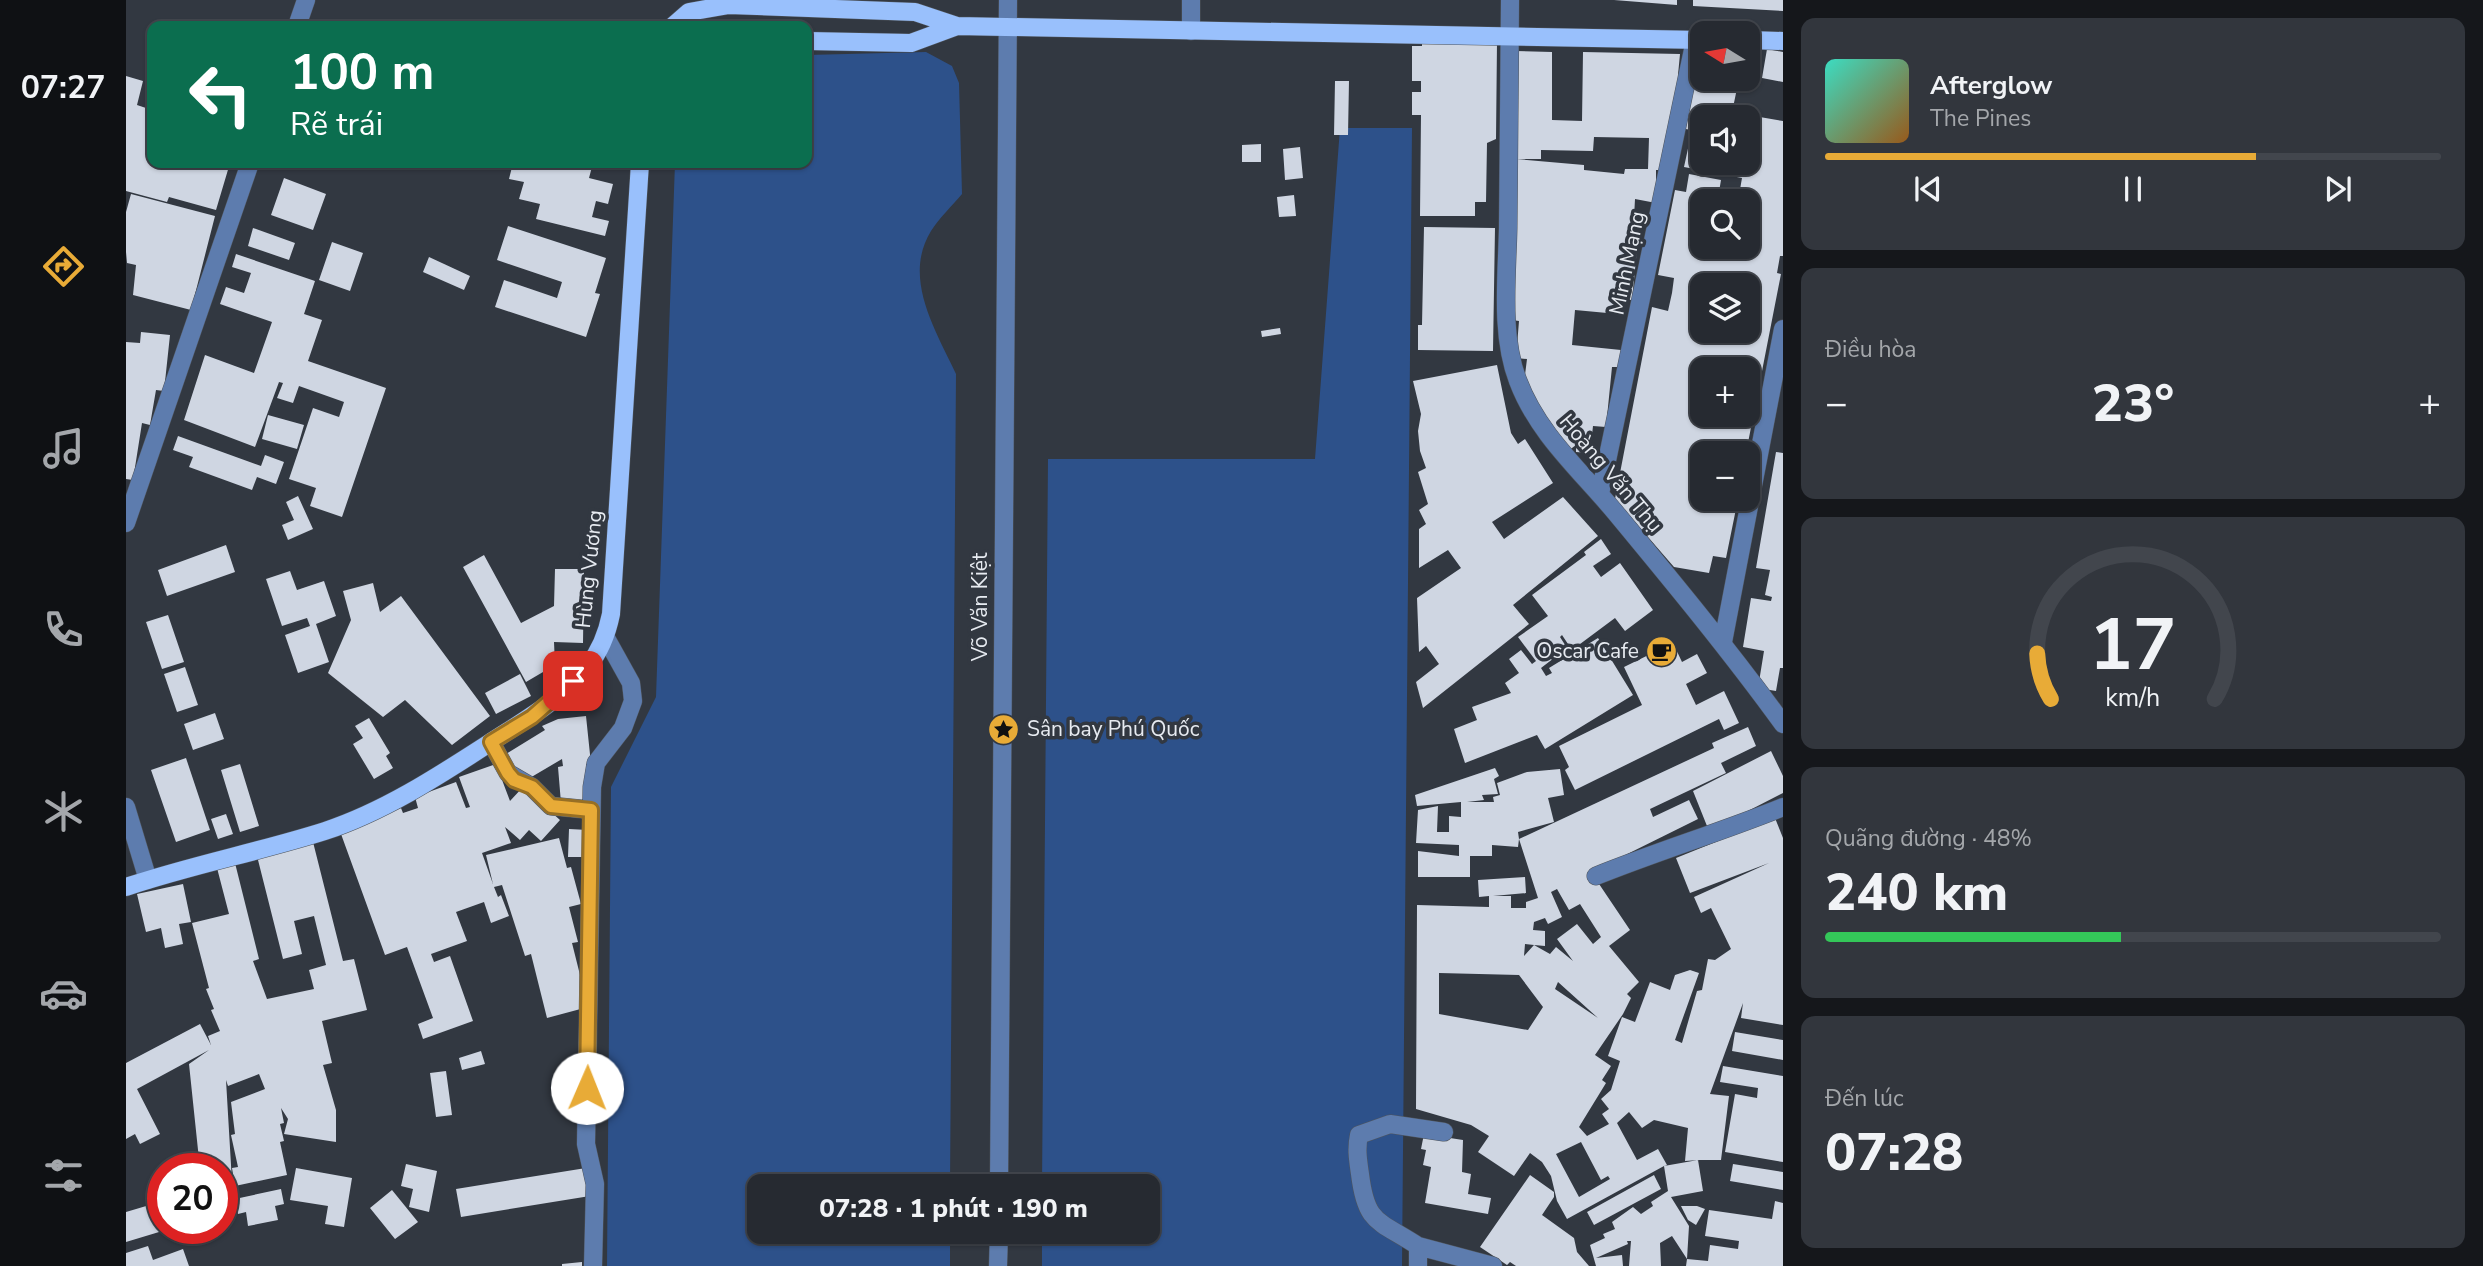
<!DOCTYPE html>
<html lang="vi">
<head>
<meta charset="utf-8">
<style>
	:root { --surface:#262a31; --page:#32363d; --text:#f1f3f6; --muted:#a4a7ab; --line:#42464d; --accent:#e8ab37 }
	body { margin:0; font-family:"Nunito Sans",sans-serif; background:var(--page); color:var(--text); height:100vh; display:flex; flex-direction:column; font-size:26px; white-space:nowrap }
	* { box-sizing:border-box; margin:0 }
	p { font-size:23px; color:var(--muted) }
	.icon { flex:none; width:38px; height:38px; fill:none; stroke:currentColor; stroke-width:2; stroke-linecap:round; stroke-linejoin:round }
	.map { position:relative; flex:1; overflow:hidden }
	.panel { display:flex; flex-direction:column; gap:18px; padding:18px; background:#15171b; width:700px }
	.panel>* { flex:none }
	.guide { position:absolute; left:21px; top:21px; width:665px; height:147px; border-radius:14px; box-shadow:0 2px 5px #0004,0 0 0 2px var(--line); background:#0b6e4f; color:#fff; overflow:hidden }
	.needle { width:46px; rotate:281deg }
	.tools { position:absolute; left:1564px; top:21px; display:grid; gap:14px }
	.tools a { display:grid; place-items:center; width:70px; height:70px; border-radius:14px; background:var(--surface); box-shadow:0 2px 5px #0004,0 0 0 2px var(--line); font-size:35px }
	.speed { position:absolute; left:21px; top:1153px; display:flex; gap:14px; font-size:35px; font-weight:700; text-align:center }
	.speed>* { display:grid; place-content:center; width:91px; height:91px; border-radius:50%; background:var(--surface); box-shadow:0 2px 5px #0004,0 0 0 2px var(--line); line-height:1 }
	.speed .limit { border:10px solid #d22; background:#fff; color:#111 }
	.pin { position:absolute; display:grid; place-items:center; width:60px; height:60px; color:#fff; margin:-30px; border-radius:14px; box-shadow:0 4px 10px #0006 }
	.me { position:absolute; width:77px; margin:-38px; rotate:1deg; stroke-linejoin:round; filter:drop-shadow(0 0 5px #0008) }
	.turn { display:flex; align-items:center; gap:24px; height:147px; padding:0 28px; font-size:32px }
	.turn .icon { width:91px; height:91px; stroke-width:2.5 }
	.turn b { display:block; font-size:49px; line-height:60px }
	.big { font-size:52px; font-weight:800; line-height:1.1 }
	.panel .card { flex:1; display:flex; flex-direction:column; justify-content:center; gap:10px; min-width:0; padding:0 24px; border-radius:14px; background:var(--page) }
	.panel .dial { align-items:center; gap:0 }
	.dial svg { height:182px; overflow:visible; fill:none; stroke:var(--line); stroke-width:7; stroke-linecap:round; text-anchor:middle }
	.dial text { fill:var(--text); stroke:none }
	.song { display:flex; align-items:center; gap:21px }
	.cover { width:84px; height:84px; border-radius:10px; background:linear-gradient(135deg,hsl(170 70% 55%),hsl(30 70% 35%)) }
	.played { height:7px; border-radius:4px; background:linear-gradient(90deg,var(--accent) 70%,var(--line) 70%) }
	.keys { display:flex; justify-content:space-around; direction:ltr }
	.heat { display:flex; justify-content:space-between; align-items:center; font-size:38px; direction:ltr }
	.charge { height:10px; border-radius:5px; background:linear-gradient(90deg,#34c759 48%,var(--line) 0) }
	.trip { position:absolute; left:621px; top:1174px; width:413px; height:70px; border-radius:14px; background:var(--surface); box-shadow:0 2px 5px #0004,0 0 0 2px var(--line); font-weight:800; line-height:70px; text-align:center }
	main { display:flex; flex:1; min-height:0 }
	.tab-bar { display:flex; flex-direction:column; width:126px; justify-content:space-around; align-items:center; background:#0f1114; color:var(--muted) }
	.tab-bar .icon { width:49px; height:49px }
	.tab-bar .current { color:var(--accent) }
	.tab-bar b { font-size:32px; color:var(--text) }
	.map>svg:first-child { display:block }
	.green { fill:#2d518a }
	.building { fill:#cfd6e2; fill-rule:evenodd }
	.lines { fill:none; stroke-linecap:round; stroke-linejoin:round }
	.minor-casing { stroke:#4f555d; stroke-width:19 }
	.major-casing { stroke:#4f555d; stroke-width:19 }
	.minor { stroke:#5d7cae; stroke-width:18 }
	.major { stroke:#99c0fc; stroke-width:18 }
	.route-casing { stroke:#976f24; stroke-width:18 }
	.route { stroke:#e8ab37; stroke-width:12 }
	.labels { text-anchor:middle; stroke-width:7; stroke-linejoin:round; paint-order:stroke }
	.street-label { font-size:21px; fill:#e7ebf1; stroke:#323841 }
	.poi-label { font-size:21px; fill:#e7ebf1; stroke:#323841; text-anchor:end }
</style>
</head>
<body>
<main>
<nav class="tab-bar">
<b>07:27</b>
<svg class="icon current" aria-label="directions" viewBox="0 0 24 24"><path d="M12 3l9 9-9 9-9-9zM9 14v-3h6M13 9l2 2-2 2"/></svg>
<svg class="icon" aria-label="music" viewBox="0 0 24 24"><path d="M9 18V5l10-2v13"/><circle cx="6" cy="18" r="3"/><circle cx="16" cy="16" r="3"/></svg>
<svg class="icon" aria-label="phone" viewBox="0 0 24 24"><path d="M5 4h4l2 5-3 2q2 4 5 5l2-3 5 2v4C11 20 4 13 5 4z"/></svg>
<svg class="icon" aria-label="climate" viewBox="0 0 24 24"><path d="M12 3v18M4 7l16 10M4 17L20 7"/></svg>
<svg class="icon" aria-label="car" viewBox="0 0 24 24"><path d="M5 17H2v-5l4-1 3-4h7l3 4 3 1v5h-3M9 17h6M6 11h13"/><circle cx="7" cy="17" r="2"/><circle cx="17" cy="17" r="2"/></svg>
<svg class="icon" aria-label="filters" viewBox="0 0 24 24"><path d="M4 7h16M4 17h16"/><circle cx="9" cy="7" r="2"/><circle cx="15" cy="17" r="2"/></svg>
</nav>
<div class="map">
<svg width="1657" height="1266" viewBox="0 0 1657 1266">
	<rect width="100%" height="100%" fill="#323841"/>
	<path class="green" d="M800 52 826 66 833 83 836 194C826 206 813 218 805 231 776 278 810 331 830 374L824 1186H634V1232H824V1266H481L485 787 530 697 549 163H681V55Z
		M1214 128H1286L1276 1266H916V1232H1022V1186H916L922 459H1189Z"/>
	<path class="building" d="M1488 0H1551V5Z
		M1567 0H1657V11L1567 6Z
		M93 21 109 25V26H91Z
		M1296 41 1371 42 1370 139 1361 143 1360 202H1349V216H1294L1295 115H1286V92H1295V81H1286V46H1296Z
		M1568 46 1577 48V79H1613L1605 117H1577V163H1622V141L1628 116 1657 121V256H1654L1651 273 1655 274 1620 453H1577V499H1612L1600 558 1587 556 1583 573 1548 567 1489 499 1526 307 1542 311 1546 293 1548 278 1532 275 1549 190 1560 192 1563 174 1595 180 1592 198 1603 200 1577 201V247H1622V201H1612L1616 178 1558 167 1566 130 1553 128ZM1577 285H1622V331H1577ZM1577 369H1622V415H1577Z
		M1641 49 1657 52V82L1636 78Z
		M1389 51 1426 52V120L1456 121 1457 52 1554 54 1552 75 1555 76 1543 170H1530V203L1509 199 1508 218H1514L1506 300 1493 299 1492 314 1449 310 1446 345 1495 350 1493 367H1486L1480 427 1467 426 1464 453 1450 452V445L1442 451 1403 395 1399 375 1401 359 1390 358 1393 321 1386 320 1390 240H1384ZM1468 137 1523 138 1522 169H1499L1498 174 1458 170V165L1391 159H1415V150L1467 151Z
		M0 76 17 81 11 105 26 110V163H104L90 210 43 197 41 202 0 191Z
		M1209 81H1223L1222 135H1208Z
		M1135 144V162H1116V145Z
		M1174 147 1177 178 1159 180 1157 149Z
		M387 163H467L463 178 487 184 482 204 470 201 466 217 483 221 479 236 410 219 414 204 393 199 398 182 383 179Z
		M158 178 200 194 187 230 145 215Z
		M5 194 89 216 65 310 7 295 10 265 1 263 0 252V212Z
		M1168 195 1170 216 1153 217 1151 197Z
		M382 226 480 258 469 293 474 294 460 337 369 307 378 280 431 298 436 282 371 260Z
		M1298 227 1369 228 1367 351 1292 350V325H1296Z
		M127 228 169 243 163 260 122 246Z
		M206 242 237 253 224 291 193 280Z
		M110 254 189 281 178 314 196 320 182 361 260 388 216 517 184 506 190 488 163 479 187 408 213 417 218 402 173 386 167 403 151 398 157 383 153 382 129 447 58 420 79 355 128 373 146 322 94 304 100 287 118 293 125 273 106 267Z
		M303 257 344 276 338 290 297 272Z
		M1154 328 1155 334 1136 337 1135 331Z
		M15 332 44 335 38 391 30 390 24 425 16 423 7 480 0 479V342L14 343Z
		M1371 365 1385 433 1392 444 1399 439 1427 483 1366 522 1378 539 1437 497 1472 536 1387 605 1403 624 1297 708 1290 682 1313 664 1300 646 1293 652 1291 598 1335 568 1322 550 1293 568V529L1300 524 1293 510 1302 504 1292 472 1300 468 1294 451 1292 431 1295 414 1287 381Z
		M142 415 178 425 171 449 136 439Z
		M52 436 135 466 139 455 158 462 150 484 131 477 126 490 63 467 67 457 47 450Z
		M1650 452 1657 453V668H1654L1650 691 1632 688 1638 651 1617 647 1625 598 1645 601 1646 597 1639 595 1644 570 1630 568Z
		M172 496 187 529 162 540 156 525 168 520 160 502Z
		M1475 539 1485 554 1467 566 1475 577 1494 563 1527 610 1499 631 1489 618 1446 650 1436 635 1434 637 1441 648 1415 668 1420 676 1426 673 1423 668 1472 638 1507 695 1419 749 1411 735 1339 763 1328 729 1351 720 1346 707 1385 693 1379 683 1393 673 1383 659 1395 650 1406 664 1410 661 1392 637 1422 616 1406 595 1460 555 1458 552Z
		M100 545 109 572 41 596 32 570Z
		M358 555 395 623 428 606 429 569H458L457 643 428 642 429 665 400 682 337 567Z
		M164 571 171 590 198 581 210 616 190 624 203 662 172 673 159 635 184 626 181 618 156 626 140 579Z
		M247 583 254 612 275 596 364 716 326 745 279 700 257 717 202 673 225 620 217 591Z
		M42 615 58 662 36 669 20 622Z
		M1547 643 1556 662 1571 654 1581 673 1560 684 1570 705 1598 691 1613 723 1598 730 1593 719 1449 790 1439 770 1443 767 1433 746 1516 705 1498 667Z
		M59 667 72 705 51 712 38 674Z
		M394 674 405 696 370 714 359 693Z
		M89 713 98 739 67 750 58 724Z
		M460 716 465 764H460L464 801 435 803 432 767 437 766 436 759 397 782 380 754 419 730 416 726 432 719Z
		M243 718 264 753 260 756 267 768 248 779 227 744 237 738 229 726Z
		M1622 727 1630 746 1595 763 1600 773 1524 809 1527 817 1563 800 1572 819 1465 872 1504 930 1483 946 1513 982 1501 994 1505 998 1497 1014 1469 1055 1485 1066 1476 1080 1480 1083 1453 1127 1461 1136 1483 1124 1476 1114 1483 1109 1475 1099 1485 1090 1494 1061 1482 1056 1496 1017 1509 1022 1524 982 1544 990 1549 975 1564 970 1573 973 1549 1040 1556 1043 1571 991 1576 990 1582 959 1589 960 1605 949 1585 908 1575 913 1568 897 1643 863 1564 893 1550 858 1649 818 1657 838V1025L1615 1018 1617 1003 1584 1094 1603 1096 1595 1160H1573L1559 1161 1562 1128 1528 1120 1516 1128 1503 1112 1491 1123 1511 1160 1532 1149 1541 1165 1538 1166 1572 1160 1577 1191 1545 1197 1563 1226 1561 1259 1582 1261 1584 1245 1612 1249 1613 1241 1579 1236 1583 1210 1646 1219 1649 1201 1657 1203V1266H1560L1561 1259 1546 1236 1534 1243 1535 1266H1503L1505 1241H1501L1502 1244 1470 1258 1496 1255 1497 1266H1470L1464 1245 1479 1238 1477 1234 1489 1229 1486 1222 1507 1207 1515 1214 1527 1206 1525 1202 1542 1191 1538 1166 1441 1219 1431 1201 1425 1176 1416 1162 1404 1153 1388 1176 1352 1152 1363 1136 1345 1125 1290 1109 1291 905 1363 907V896L1353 897 1352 880 1399 877 1400 893 1367 896H1385V908H1400V902L1412 898 1393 839 1392 847 1366 845V856H1344V877H1292V851L1333 856V845L1290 843 1292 810 1312 806 1311 832H1323V816L1335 817V802L1291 806 1289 795 1369 768 1373 776 1368 779 1372 794 1356 795 1358 800 1341 802H1368L1367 797 1374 795 1371 783 1401 772 1434 769 1438 795 1422 798 1428 822 1392 832 1393 839 1588 748 1586 743ZM1431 889 1443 910 1454 904 1475 937 1467 944 1451 924 1431 939 1447 961 1430 947 1424 954 1408 945 1398 956 1399 944 1408 945 1419 946V931L1407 930 1408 922 1419 918 1422 924 1436 917 1425 892ZM1313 973 1393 975 1417 1007 1402 1030 1313 1014ZM1432 982 1472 1018 1429 989ZM1455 1142 1475 1180 1482 1176 1484 1179 1453 1197 1430 1154Z
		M1645 751 1657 776V793L1583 831 1567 791Z
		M60 758 84 830 50 842 25 770Z
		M114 764 133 826 114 832 95 770Z
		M370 764 384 801 397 787 434 820 415 841 403 830 394 840 379 827 385 843 356 853 367 884 360 855 433 838 441 868 445 867 455 904 443 907 452 942 446 943 462 1007 421 1018 405 954 399 956 376 885 368 887 372 897 375 895 383 916 365 923 358 902 330 912 341 941 305 954 308 962 324 956 347 1021 297 1039 292 1024 307 1018 281 947 259 955 215 834 275 808 277 813 292 808 289 797 330 782 340 808 344 807 333 777Z
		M100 814 107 834 92 839 85 819Z
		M443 829 462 830 461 857H442Z
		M187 842 217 961 228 959 241 1010 196 1021 206 1063 197 1065 210 1110V1142L158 1134 162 1119 155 1108 158 1123 154 1124 158 1141 154 1142 161 1175 109 1186 106 1168 112 1167 105 1135 109 1134 105 1102 139 1089 133 1074 102 1086 100 1080 106 1182 96 1183V1169H74L63 1064 83 1050 11 1089 34 1134 14 1144 9 1134 0 1139V1063L74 1024 85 1045 82 1036 94 1031 85 1010 88 1009 80 989 83 988 66 923 103 914 91 868 109 863 133 959 127 961 141 999 188 989 183 970 200 965 188 916 168 921 176 954 157 959 131 856Z
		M57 884 65 922 53 924 57 944 39 948 35 928 20 932 11 894Z
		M1609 1032 1657 1040V1060L1606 1051Z
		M355 1051 359 1064 336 1070 333 1058Z
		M1597 1066 1657 1076V1162L1599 1152 1609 1094 1631 1098 1632 1088 1594 1082Z
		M320 1071 326 1115 310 1117 304 1073Z
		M1298 1134 1337 1140 1336 1172 1345 1174 1342 1194 1365 1198 1362 1214 1299 1203 1305 1167 1297 1165 1300 1150 1295 1149Z
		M280 1164 311 1171 303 1212 283 1207 287 1189 275 1186Z
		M1607 1164 1657 1172V1190L1604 1181Z
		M170 1168 226 1178 218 1227 199 1224 202 1206 164 1200Z
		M460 1168 464 1196 335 1217 330 1189Z
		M1404 1175 1428 1192V1197L1416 1215 1448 1238 1451 1252 1463 1266H1390L1384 1262 1381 1265 1354 1247Z
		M1528 1175 1535 1189 1468 1225 1461 1212Z
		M97 1185 104 1211 96 1213V1186Z
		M155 1189 158 1204 149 1206 152 1220 122 1226 120 1212 112 1214 109 1199Z
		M266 1190 292 1222 269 1239 244 1208Z
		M37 1201V1228L43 1229 0 1242V1212Z
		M1555 1206H1571L1579 1209 1570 1225 1562 1220Z
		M22 1246 27 1260 57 1249 63 1266H0V1253Z
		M456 1262V1266H436V1264Z"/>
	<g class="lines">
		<defs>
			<path id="minor" d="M1065 0V31
				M1384 0C1383 76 1382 152 1382 228 1381 276 1374 335 1392 381 1412 434 1454 470 1489 512 1547 582 1604 651 1657 724
				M171 26 180 0
				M1474 494 1569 40
				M0 523 124 163
				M1597 642 1657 329
				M365 742 382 773 406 787 425 806 465 810
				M0 807 22 880
				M1470 876C1532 851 1595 832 1657 807
				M873 1186 882 0
				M1292 1246 1367 1266
				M467 1266 469 1184 460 1144 466 787 470 763 497 728 507 701 505 683 480 638
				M872 1266 873 1232
				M1292 1266V1246C1252 1220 1240 1224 1234 1174 1232 1160 1230 1149 1233 1135L1264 1124 1318 1132"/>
			<path id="major" d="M547 26 563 12 603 5 789 12 831 26 1577 40
				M1622 40 1657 41
				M681 41 785 43 831 26
				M0 887C65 865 133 852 199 831 257 812 311 777 362 744 397 721 436 700 462 666 475 650 481 634 485 614L514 163"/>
		</defs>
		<use href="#minor" class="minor-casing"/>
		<use href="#major" class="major-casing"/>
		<use href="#minor" class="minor"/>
		<use href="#major" class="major"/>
	</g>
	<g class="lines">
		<defs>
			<path id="route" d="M447 681 406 717 365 742 382 773 388 780 406 787 425 806 465 810 461 1088"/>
		</defs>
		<use href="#route" class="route-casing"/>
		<use href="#route" class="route"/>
	</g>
	<defs>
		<symbol id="cafe-disc" viewBox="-11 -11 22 22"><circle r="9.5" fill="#e8ab37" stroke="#323841"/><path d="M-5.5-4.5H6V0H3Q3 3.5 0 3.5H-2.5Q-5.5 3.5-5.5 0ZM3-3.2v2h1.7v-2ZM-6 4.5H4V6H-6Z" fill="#111"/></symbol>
		<symbol id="sight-disc" viewBox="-11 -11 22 22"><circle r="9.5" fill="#e8ab37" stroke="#323841"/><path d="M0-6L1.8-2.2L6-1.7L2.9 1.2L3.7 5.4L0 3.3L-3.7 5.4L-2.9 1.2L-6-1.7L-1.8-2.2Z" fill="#111"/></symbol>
	</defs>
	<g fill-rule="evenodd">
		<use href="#cafe-disc" x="1518" y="634" width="35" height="35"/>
		<use href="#sight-disc" x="860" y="712" width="35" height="35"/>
	</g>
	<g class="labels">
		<g class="street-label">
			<text transform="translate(1501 263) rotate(-78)" y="7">Minh Mạng</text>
			<text transform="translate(1485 473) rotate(50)" y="7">Hoàng Văn Thụ</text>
			<text transform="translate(463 569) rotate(-84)" y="7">Hùng Vương</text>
			<text transform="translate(854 607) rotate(-90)" y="7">Võ Văn Kiệt</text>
		</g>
		<g class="poi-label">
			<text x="1513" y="658">Oscar Cafe</text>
			<text x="901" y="736" text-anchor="start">Sân bay Phú Quốc</text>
		</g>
	</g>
</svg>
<div class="tools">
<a><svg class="needle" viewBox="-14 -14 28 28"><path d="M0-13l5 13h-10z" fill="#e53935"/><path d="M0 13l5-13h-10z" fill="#a4a7ab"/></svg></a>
<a><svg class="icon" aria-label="sound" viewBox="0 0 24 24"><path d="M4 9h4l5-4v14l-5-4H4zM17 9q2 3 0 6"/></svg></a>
<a><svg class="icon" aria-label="search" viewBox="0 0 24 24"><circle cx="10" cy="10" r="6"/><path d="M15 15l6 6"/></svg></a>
<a><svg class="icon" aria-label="layers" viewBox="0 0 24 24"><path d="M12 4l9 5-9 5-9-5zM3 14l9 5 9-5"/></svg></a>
<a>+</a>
<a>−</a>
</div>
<div class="speed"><div class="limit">20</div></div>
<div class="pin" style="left:447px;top:681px;background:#d93025"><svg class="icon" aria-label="arrive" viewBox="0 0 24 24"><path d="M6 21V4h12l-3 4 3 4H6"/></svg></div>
<svg class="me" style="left:461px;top:1088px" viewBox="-20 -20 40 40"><circle r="19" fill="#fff"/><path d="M0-13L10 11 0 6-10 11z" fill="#e8ab37"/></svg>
<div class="trip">07:28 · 1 phút · 190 m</div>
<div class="guide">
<div class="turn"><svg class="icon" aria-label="left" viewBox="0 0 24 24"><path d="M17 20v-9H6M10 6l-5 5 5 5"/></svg><div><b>100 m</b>Rẽ trái</div></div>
</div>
</div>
<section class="panel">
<div class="card">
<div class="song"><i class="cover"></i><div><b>Afterglow</b><p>The Pines</p></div></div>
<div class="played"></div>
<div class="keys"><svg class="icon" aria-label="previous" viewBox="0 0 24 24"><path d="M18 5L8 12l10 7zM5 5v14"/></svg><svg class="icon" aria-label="pause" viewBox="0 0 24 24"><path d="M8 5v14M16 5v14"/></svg><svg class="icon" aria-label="next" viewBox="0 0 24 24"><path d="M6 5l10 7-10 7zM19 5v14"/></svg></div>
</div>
<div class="card"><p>Điều hòa</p>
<div class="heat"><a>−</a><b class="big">23°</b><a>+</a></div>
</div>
<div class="card dial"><svg viewBox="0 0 100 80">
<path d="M14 69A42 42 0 1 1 86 69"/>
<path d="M14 69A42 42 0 0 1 8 49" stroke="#e8ab37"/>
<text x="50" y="56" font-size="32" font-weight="700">17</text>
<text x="50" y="72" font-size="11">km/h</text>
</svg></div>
<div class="card"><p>Quãng đường · 48%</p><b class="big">240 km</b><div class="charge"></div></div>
<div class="card"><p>Đến lúc</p><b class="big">07:28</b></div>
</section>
</main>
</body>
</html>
